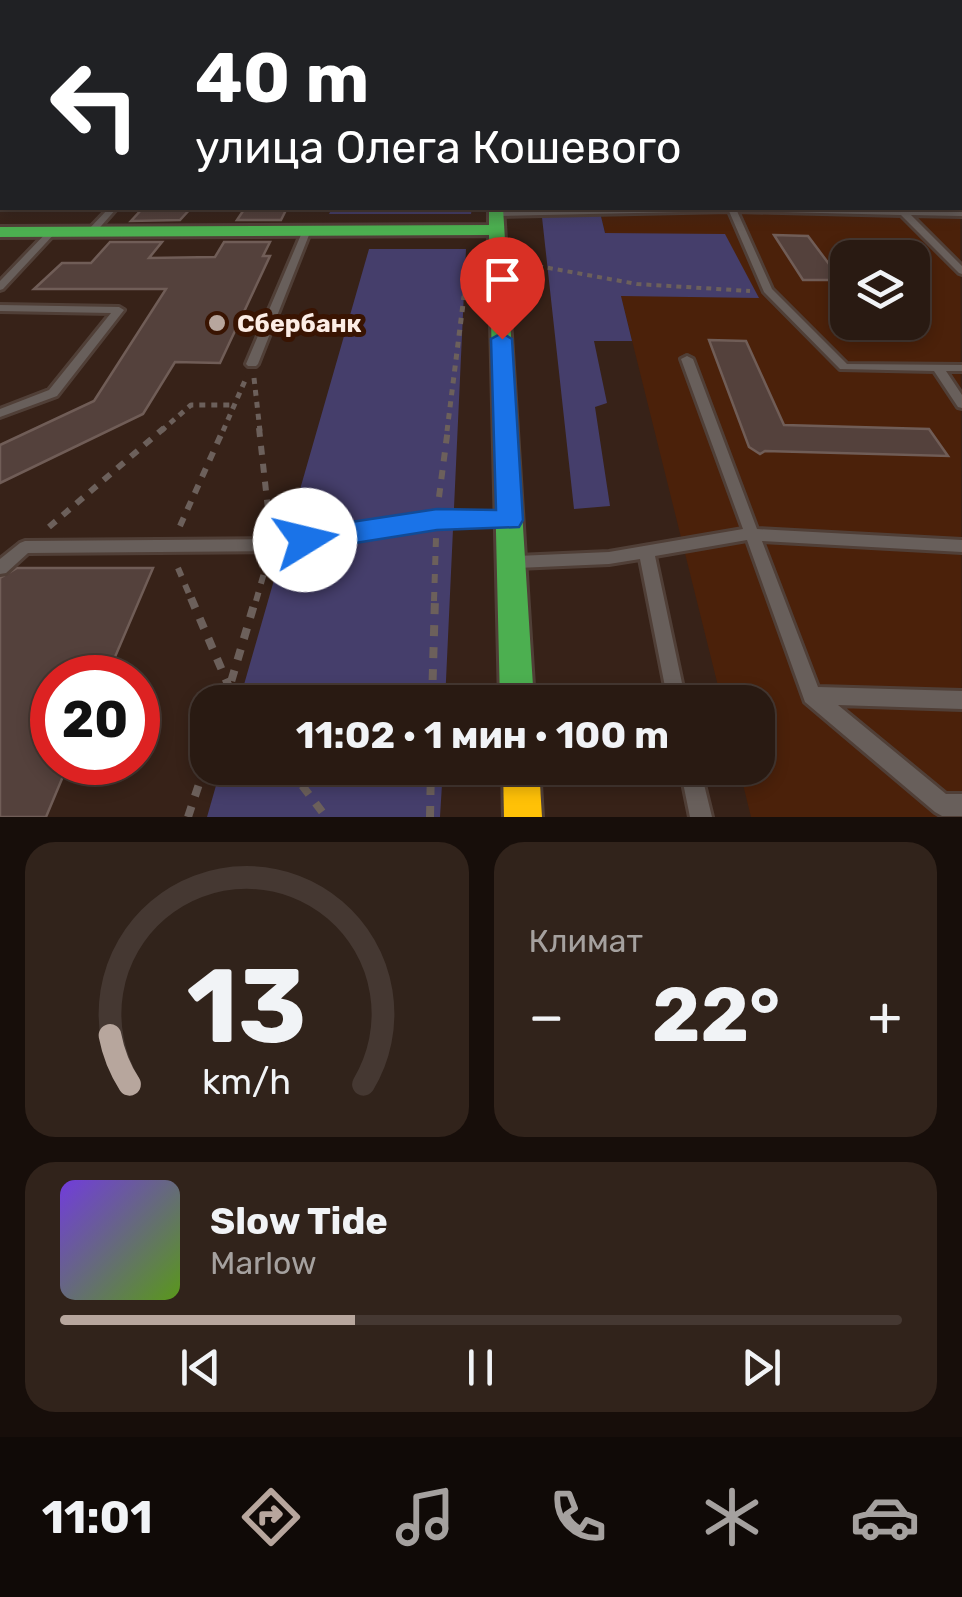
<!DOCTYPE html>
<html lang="ru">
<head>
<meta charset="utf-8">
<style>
	:root { --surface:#291a12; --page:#31231b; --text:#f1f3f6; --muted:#a5a19f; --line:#453832; --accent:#b7a69d }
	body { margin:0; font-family:Rubik,sans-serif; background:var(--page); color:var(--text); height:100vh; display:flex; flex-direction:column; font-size:38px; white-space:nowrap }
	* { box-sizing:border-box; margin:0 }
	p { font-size:32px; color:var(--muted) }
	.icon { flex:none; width:55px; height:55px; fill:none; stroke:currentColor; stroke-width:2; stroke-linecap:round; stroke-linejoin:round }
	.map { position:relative; height:817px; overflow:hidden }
	.side { display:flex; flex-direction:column; gap:25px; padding:25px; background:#170e0a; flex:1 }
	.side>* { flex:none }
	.banner { position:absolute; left:0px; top:0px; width:962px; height:210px; box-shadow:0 5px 15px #0003,0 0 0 2px var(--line); background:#202124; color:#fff; overflow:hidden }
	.controls { position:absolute; left:830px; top:240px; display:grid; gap:20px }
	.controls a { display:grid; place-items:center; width:100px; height:100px; border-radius:20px; background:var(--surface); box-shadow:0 5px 15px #0003,0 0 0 2px var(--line); font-size:50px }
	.speed { position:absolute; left:30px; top:655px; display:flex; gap:20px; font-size:50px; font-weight:700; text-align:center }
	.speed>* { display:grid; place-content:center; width:130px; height:130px; border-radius:50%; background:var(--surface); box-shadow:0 5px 15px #0003,0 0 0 2px var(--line); line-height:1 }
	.speed .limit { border:15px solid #d22; background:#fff; color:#111 }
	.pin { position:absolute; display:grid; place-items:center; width:85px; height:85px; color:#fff; margin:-102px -42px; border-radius:50% 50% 50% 0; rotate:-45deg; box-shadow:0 0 10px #0007 }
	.pin .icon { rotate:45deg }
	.me { position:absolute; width:110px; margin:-55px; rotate:81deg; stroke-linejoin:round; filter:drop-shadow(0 0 8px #0008) }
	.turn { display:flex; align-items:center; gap:35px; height:210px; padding:0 30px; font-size:45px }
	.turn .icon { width:130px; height:130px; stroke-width:2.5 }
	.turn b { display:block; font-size:70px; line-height:85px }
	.big { font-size:75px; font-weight:700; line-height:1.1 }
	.side .tile { flex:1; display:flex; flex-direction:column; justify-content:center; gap:15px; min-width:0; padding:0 35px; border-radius:30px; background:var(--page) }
	.side .dial { align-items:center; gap:0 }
	.dial svg { height:260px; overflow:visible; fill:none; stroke:var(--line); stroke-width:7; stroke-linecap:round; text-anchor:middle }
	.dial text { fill:var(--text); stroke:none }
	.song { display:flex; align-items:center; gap:30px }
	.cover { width:120px; height:120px; border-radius:15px; background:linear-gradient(135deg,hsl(260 70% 55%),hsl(90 70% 35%)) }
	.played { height:10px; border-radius:5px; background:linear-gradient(90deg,var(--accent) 35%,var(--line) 35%) }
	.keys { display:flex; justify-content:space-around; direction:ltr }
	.heat { display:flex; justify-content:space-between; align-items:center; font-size:55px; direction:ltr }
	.side .tiles { flex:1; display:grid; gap:25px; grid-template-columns:1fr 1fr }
	.tile:last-child { grid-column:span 2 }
	.trip { position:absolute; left:190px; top:685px; width:585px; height:100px; border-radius:30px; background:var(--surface); box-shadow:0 5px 15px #0003,0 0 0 2px var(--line); font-weight:700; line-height:100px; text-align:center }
	.dock { display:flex; height:160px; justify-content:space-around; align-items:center; background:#100a07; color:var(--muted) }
	.dock .icon { width:70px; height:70px }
	.dock .on { color:var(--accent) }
	.dock b { font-size:45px; color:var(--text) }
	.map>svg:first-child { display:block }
	.built { fill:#4b210a; fill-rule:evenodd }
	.green { fill:#453e6b }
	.building { fill:#54413c; stroke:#705d57; stroke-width:2.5 }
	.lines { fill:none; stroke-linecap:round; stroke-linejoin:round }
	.lane-casing { stroke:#503f37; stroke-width:6 }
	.fast-casing { stroke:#503f37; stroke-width:6 }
	.slow-casing { stroke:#503f37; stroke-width:6 }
	.path-far3 { stroke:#6c605b; stroke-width:4; stroke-dasharray:5 5; stroke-linecap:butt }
	.path-far2 { stroke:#6c605b; stroke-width:5; stroke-dasharray:6 6; stroke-linecap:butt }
	.path-far1 { stroke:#6c605b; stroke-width:6; stroke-dasharray:9 9; stroke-linecap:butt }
	.path { stroke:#6c605b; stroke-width:8; stroke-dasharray:11 11; stroke-linecap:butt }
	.lane { fill:#685f5b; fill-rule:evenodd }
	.fast { fill:#4caf50; fill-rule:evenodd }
	.slow { fill:#ffc107; fill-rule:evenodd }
	.route { fill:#1a73e8; stroke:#114b97; stroke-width:2.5 }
	.poi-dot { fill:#b7a69d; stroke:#391402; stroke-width:4 }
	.labels { text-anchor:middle; stroke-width:10; stroke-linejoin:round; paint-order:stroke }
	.poi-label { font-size:25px; font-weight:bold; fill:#fcede5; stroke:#391402; text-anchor:start }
</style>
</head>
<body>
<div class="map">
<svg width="962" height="817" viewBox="0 0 962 817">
	<rect width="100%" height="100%" fill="#372218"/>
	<path class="built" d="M960 113 962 817H751L739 768H758V702H722L599 208H960ZM848 258H912V322H848Z"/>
	<path class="green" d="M332 208H472L471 214H329Z
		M541 208H599L605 233 725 234 759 298 621 296 632 341H594L607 403 595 407 610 506 574 509Z
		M369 249H466L445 702H239Z
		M221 768H443L440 817H207Z"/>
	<path class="building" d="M143 208H191L180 220 131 221Z
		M245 208H287L281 220H237Z
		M774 235 808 236 841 280H803Z
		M110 242H162L149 258 215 257 224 242H270L263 256H270L220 363 175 362 143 414 0 483V445L94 401 166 289H34L62 263H91Z
		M709 340 746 341 784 425 929 429 948 456 765 451 760 454 749 447Z
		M17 568H153L106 678H52V762H69L46 817H0V578Z"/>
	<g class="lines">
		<defs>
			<path id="lane" d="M960 126H962V130H960Z
				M0 184H2V190H0Z
				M109 208H117L94 234H88V230Z
				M654 208H808L962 212V216L911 215 962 266V274L959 273 901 215 737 211 772 289 847 364 962 365V371H946L962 395V408L958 407 934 371 840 369 764 292 729 211 496 216 492 214 496 212Z
				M307 227 311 230 258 364 256 366H248L246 364 303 230Z
				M50 229 57 231 3 289 0 290V281Z
				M0 305 119 307 124 310 57 396 0 417V409L49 390 111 313 0 311Z
				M687 356 693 359 757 529 962 540V552L762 541 818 687 962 691V709L838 705 946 794H962V816H942L935 812 805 702 747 540 655 556 686 702H668L640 559 609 564 517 568 511 566 509 562 511 558 517 556 609 552 743 529 681 359Z
				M437 513 502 514 507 516 509 520 507 524 502 526 437 525 273 551 28 553 6 573 0 574V559L20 543 25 541 273 539Z
				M680 768H700L712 817H690Z"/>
			<path id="fast" d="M489 208H503L534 702H500L489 235 0 237V227L489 225Z"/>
			<path id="slow" d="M503 768H539L542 817H504Z"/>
		</defs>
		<use href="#lane" class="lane-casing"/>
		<use href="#fast" class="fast-casing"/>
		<use href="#slow" class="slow-casing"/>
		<path class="path-far3" d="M538 266 637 284 750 291
			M464 298 468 265"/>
		<path class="path-far2" d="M254 378 260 431
			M161 431 191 405H233
			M223 431 247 376
			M447 431 464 296"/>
		<path class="path-far1" d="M259 428 270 527
			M439 497 448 428
			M180 526 224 428
			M49 527 164 428
			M178 568 192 601
			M256 601 266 566
			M434 601 436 538"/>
		<path class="path" d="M191 598 230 689 240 702
			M225 702 256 598
			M432 702 435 598
			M289 768 326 817
			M188 817 208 757
			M430 817 431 768"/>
		<use href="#lane" class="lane"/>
		<use href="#fast" class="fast"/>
		<use href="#slow" class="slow"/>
	</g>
	<linearGradient id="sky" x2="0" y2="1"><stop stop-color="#1e130d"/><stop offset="0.5" stop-color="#4d4448"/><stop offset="1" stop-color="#4d4448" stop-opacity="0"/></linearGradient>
	<rect width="962" height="227" fill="url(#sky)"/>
	<path class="route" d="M502 333 512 339 523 520 519 527 437 530 305 551 295 548 291 540 295 532 305 529 437 509 496 510 491 339Z"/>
	<circle class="poi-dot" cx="217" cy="323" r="10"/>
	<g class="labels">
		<g class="poi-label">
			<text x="237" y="332">Сбербанк</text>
		</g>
	</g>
</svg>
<div class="controls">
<a><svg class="icon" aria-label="layers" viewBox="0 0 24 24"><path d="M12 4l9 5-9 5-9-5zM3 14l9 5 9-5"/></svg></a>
</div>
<div class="speed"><div class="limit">20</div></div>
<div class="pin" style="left:502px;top:339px;background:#d93025"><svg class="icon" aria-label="arrive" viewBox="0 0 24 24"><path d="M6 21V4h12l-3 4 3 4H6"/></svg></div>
<svg class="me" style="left:305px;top:540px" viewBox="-20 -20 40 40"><circle r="19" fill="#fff"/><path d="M0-13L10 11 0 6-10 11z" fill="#1a73e8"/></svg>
<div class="trip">11:02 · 1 мин · 100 m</div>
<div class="banner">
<div class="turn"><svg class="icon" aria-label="left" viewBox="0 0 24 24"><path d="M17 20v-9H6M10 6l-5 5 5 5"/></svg><div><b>40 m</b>улица Олега Кошевого</div></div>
</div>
</div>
<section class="side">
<div class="tiles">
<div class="tile dial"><svg viewBox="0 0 100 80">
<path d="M14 69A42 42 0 1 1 86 69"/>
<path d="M14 69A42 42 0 0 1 8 54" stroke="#b7a69d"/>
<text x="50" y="56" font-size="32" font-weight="700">13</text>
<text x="50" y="72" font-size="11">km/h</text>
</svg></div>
<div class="tile"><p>Климат</p>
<div class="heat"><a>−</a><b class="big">22°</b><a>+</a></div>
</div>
<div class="tile">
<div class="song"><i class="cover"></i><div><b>Slow Tide</b><p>Marlow</p></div></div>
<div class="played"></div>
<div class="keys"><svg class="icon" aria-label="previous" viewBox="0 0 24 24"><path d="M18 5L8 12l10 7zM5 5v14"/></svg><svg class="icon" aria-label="pause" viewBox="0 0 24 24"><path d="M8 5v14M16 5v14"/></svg><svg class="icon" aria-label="next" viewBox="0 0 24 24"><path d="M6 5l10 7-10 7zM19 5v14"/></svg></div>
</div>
</div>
</section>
<nav class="dock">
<b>11:01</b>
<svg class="icon on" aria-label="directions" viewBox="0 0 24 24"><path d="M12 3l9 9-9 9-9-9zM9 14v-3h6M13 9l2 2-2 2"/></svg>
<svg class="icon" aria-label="music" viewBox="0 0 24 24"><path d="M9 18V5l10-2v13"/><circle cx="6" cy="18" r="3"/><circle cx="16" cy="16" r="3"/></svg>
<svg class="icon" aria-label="phone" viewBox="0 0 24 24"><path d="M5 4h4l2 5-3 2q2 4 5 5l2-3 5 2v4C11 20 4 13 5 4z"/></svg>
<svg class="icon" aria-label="climate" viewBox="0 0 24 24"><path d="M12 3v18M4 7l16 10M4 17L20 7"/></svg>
<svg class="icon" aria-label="car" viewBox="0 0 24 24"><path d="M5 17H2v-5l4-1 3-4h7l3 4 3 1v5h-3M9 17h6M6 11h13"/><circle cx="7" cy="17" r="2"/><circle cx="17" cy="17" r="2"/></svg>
</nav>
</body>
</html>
